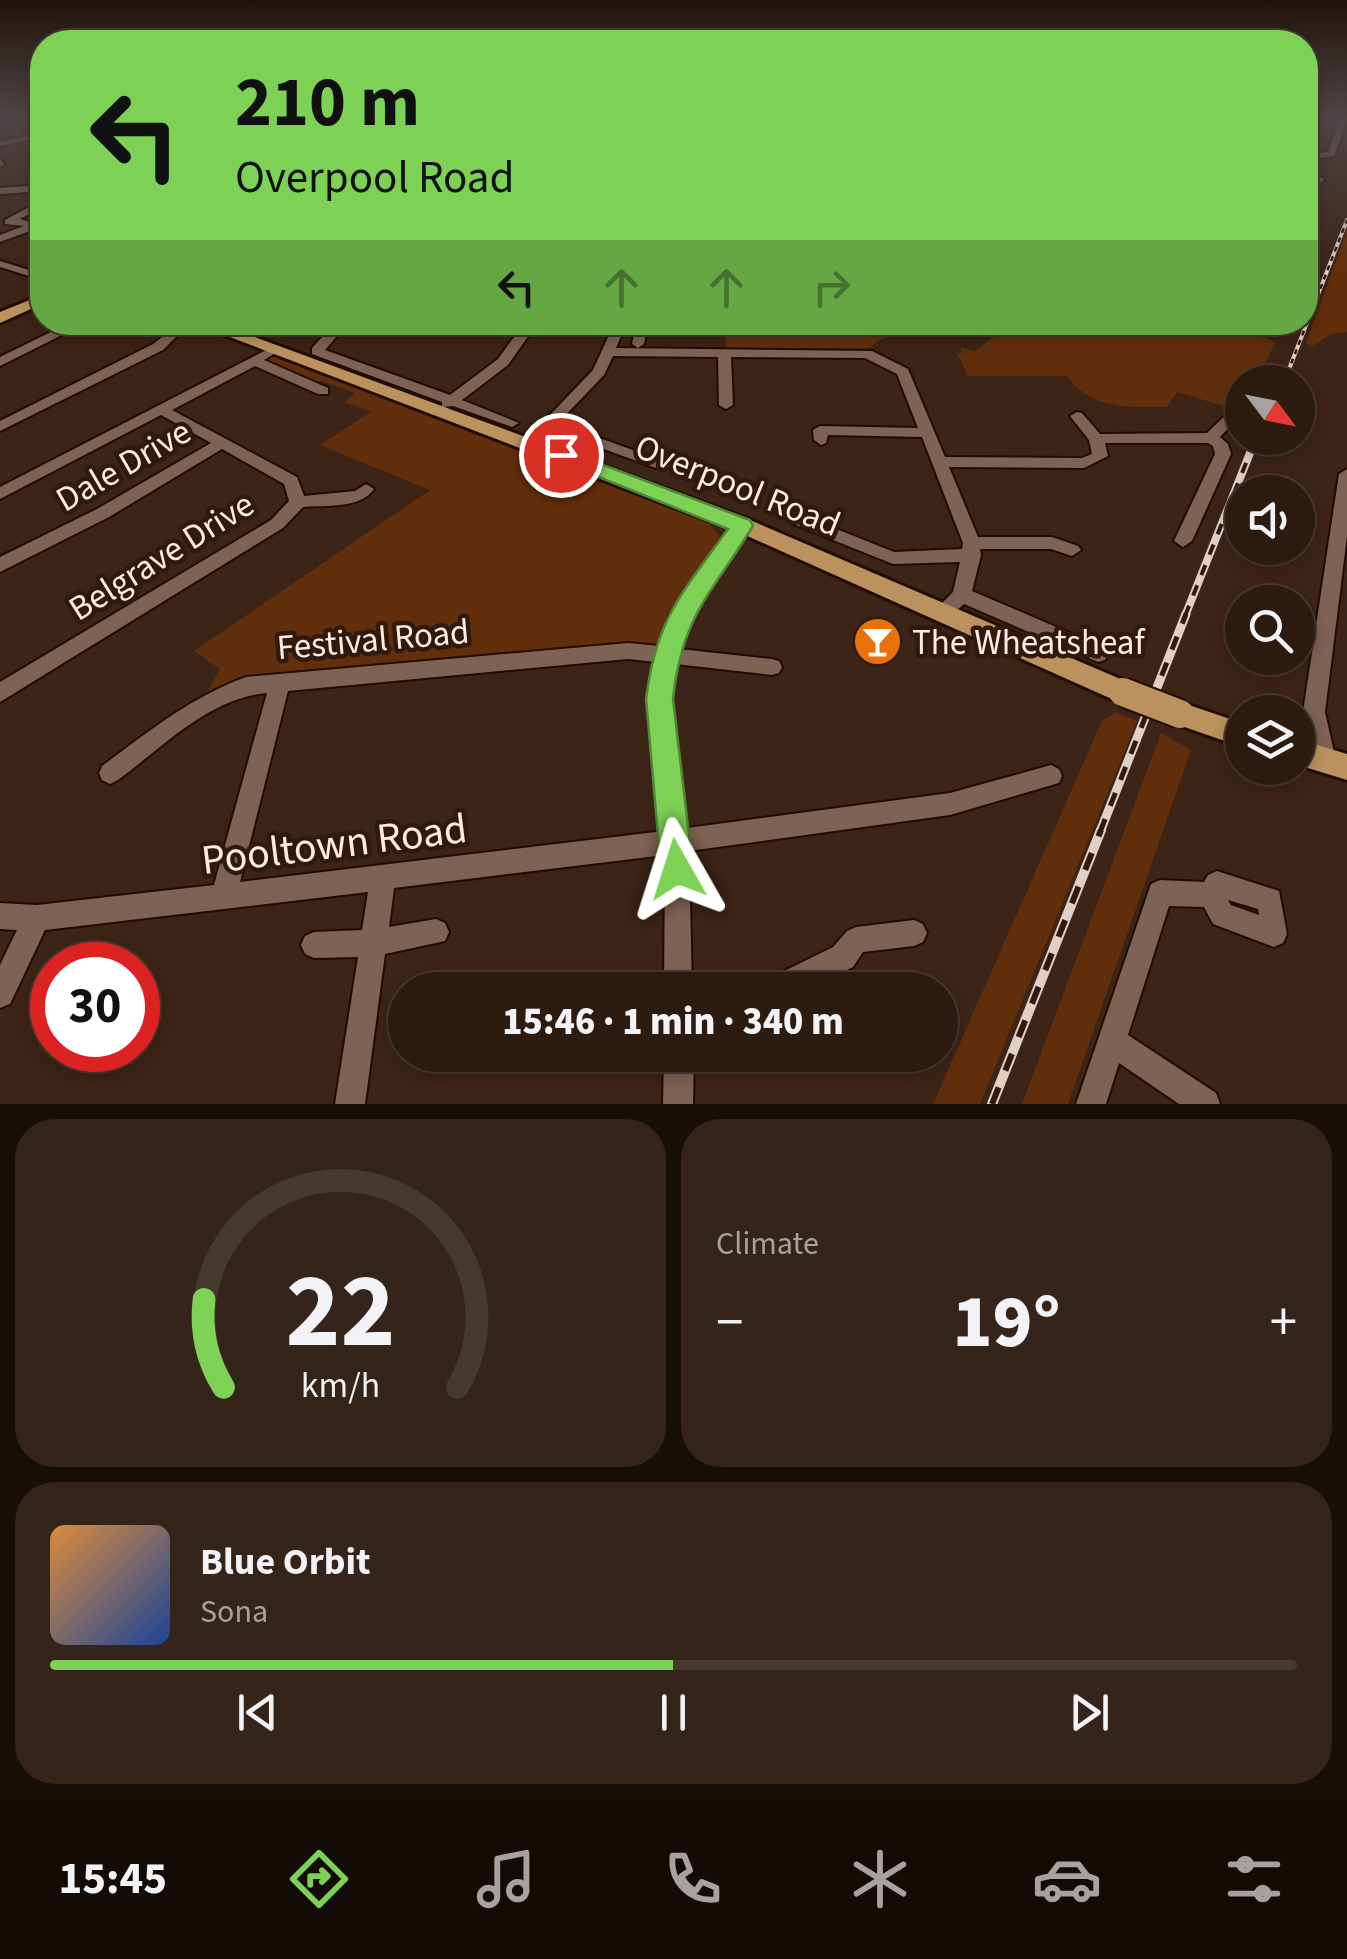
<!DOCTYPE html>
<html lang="en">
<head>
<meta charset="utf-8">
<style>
	:root { --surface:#2d1b10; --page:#352419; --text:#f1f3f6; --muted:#a7a19f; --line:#483930; --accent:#7dd154 }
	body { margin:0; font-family:"Source Sans 3",sans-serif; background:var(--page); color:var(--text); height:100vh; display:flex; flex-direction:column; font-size:38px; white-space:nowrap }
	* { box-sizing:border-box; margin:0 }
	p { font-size:32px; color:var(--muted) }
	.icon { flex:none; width:55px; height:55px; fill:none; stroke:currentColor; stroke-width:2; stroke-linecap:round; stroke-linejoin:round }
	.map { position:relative; height:1104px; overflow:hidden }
	.panel { display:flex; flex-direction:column; gap:15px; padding:15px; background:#190f09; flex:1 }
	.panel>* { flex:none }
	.top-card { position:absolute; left:30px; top:30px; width:1288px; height:305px; border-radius:40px; box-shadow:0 5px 15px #0003,0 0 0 2px var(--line); background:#7dd154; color:#111; overflow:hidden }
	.needle { width:65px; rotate:122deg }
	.buttons { position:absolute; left:1225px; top:365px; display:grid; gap:20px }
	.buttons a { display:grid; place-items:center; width:90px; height:90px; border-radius:50%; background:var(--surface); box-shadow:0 5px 15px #0003,0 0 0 2px var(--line); font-size:50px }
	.speed { position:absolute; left:30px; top:942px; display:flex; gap:20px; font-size:50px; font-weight:700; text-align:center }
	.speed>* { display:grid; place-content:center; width:130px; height:130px; border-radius:50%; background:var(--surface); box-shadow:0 5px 15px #0003,0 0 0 2px var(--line); line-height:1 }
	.speed .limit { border:15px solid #d22; background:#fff; color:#111 }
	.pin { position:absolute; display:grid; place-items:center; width:85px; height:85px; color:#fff; margin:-42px; border:5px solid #fff; border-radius:50%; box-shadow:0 2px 10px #0007 }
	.me { position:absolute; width:110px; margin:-55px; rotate:354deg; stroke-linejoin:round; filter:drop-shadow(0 0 8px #0008) }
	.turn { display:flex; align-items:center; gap:35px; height:210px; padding:0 40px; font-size:45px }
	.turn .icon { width:130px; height:130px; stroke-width:2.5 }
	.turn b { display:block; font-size:70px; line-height:85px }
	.lanes { display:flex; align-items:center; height:95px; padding:0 40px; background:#0003; justify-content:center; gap:50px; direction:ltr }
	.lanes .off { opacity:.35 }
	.big { font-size:75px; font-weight:800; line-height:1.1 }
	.panel .widget { flex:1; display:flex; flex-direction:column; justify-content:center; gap:15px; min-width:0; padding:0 35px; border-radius:40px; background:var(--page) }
	.panel .dial { align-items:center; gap:0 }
	.dial svg { height:260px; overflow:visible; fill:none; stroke:var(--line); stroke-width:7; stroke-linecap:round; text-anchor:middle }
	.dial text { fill:var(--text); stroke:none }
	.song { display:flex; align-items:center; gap:30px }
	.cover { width:120px; height:120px; border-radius:15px; background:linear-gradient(135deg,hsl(30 70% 55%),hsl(220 70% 35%)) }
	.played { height:10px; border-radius:5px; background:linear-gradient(90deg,var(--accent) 50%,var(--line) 50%) }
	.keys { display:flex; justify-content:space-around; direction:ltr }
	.heat { display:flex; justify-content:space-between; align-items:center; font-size:55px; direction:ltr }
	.panel .tiles { flex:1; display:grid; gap:15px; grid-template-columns:1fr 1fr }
	.widget:last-child { grid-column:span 2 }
	.trip { position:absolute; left:388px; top:972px; width:570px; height:100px; border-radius:50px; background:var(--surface); box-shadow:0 5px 15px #0003,0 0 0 2px var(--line); font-weight:800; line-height:100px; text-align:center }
	.dock { display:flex; height:160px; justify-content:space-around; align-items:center; background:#120b06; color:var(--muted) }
	.dock .icon { width:70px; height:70px }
	.dock .active { color:var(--accent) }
	.dock b { font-size:45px; color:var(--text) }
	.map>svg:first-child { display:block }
	.green { fill:#622f0c }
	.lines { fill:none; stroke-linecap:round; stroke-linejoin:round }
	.minor-casing { stroke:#220c02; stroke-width:4 }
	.major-casing { stroke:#220c02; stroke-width:6 }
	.minor { fill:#7e6253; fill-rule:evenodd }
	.major { fill:#bb925e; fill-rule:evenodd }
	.rail-far3-casing { stroke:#e1cfc6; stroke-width:4 }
	.rail-far2-casing { stroke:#e1cfc6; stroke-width:8 }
	.rail-far1-casing { stroke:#e1cfc6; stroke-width:9 }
	.rail-casing { stroke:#e1cfc6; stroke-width:10 }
	.rail-far3 { stroke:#311a0d; stroke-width:2.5; stroke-dasharray:5; stroke-linecap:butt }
	.rail-far2 { stroke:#311a0d; stroke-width:4; stroke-dasharray:11; stroke-linecap:butt }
	.rail-far1 { stroke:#311a0d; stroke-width:5; stroke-dasharray:14; stroke-linecap:butt }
	.rail { stroke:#311a0d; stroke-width:6; stroke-dasharray:18; stroke-linecap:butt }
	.major-bridge-casing { stroke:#220c02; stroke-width:32; stroke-linecap:butt }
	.major-bridge { stroke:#bb925e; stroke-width:28 }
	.route { fill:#7dd154; stroke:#518837; stroke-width:2.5 }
	.labels { text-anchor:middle; stroke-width:9; stroke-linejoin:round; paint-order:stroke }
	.street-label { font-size:35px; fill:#fdede4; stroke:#311a0d }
	.poi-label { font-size:35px; fill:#fdede4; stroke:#311a0d; text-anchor:start }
	.near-street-label { font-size:42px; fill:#fdede4; stroke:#311a0d }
</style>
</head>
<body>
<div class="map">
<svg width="1347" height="1104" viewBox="0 0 1347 1104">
	<rect width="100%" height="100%" fill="#3c2416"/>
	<path class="green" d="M1347 231V332L1331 334 1312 346 1306 343Z
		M976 322 985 326 974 334C940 339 895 321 870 348L726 349 725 323Z
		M1012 322 1239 323 1275 343 1256 382H1242V407L1234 409 1177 392 1167 407C1128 407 1091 410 1067 376H968L957 353H962L961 347 974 352Z
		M269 353 707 520 720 538 667 617 655 649 203 699 220 669 194 651 430 490 320 445 371 412 345 402 355 393 322 381 310 384 255 360Z
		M1116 712 1137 721 980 1104H933L1102 721Z
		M1161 733 1191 750 1068 1104H1022Z"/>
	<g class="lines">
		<defs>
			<path id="minor" d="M1306 117H1314L1318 127H1312Z
				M1341 117H1347V122L1334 156 1305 160V154L1328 152Z
				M42 133V137L0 146V142Z
				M0 159 4 164 0 167Z
				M1305 174 1323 178 1324 180 1320 183 1305 180Z
				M42 185V191L0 194V188Z
				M42 200V207L20 219 38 224V228L0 242V235L24 226 5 224V220Z
				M0 261 42 274V280L0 267Z
				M71 322H88L0 366V357Z
				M134 322H151L177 336 163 350 0 431V421L153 344 162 337Z
				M336 322H349L325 350 450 395 498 359 525 322H538L508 365 462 400 519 423 512 427 453 406 442 407V402L312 354V348Z
				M615 322H627L616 348 872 351 908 369 945 457 1082 458 1092 454 1089 440 1070 416 1077 412 1082 413 1100 434 1207 433 1230 411 1235 410 1242 414 1220 437 1228 444 1231 454 1192 541 1183 547 1174 541 1215 454 1213 446 1208 443H1105L1108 456 1084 468 949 467 978 537H1052L1078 546 1081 550 1072 556 1051 549H980L981 555 972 591 1105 648 1108 654 1105 660 1098 662 964 604 950 616H936L934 611 953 592 960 562 893 564 793 524 791 520 793 516 799 514 894 552 962 549 963 543 922 437 828 435 826 443 821 445 814 440 813 430 820 426 918 428 897 374 865 358 731 357 733 405 726 409 719 405 718 357 613 356 604 375 558 423 666 462 669 465 666 468H656L551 430 536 446H526L524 443 526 440 593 370Z
				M636 322H648L644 344 638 348 632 344Z
				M682 322H694L691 335H683Z
				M276 345 282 349 264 360 328 388V394H318L255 366 172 410 297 477 304 496 355 491 366 484 374 489C360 509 326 505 303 507L283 528 0 702V682L271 520 289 501 284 484 222 449 109 517 0 572V557L97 509 211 443 161 415 0 499V487Z
				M1347 469V536L1325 712 1336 761 1333 768 1325 771 1317 768 1314 761 1303 712 1339 474Z
				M742 519 750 525 685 624 679 649 772 659 779 661 782 667 779 673 772 675 675 664 670 699 687 828 950 793 1051 765 1059 769 1062 776 1059 783 950 815 689 851 692 990H664L665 855 394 888 389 927 436 919 445 923 449 932 445 941 385 954 365 1104H335L358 957 314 958 305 954 301 945 305 936 314 932 362 930 368 892 45 930 10 1004 0 1008V965L17 930 0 929V903L37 905 214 885 267 693C209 698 163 747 118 780L110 784 102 780 99 773 102 766C148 732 191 697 246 677L628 643 660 646 669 617 736 521ZM628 659 656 662 650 699 664 831 240 882 288 691Z
				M1217 871 1279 891 1287 934 1283 943 1274 947 1213 924 1204 907 1169 906 1128 1035 1216 1093 1220 1104H1179L1119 1063 1106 1104H1076L1151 884 1160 880 1204 882 1208 875ZM1228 900 1258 909 1259 915 1231 905Z
				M914 920 923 924 927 933 923 942 914 946 863 952 853 967 805 990H762L766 980 833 947 847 931 856 927Z
				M664 1055H694L693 1104H663Z"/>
			<path id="major" d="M42 295V304L0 323V312Z
				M191 322H214L750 520 1132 684 1136 692 1132 700 1123 703 1114 700 734 530Z
				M1180 702 1242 723V747L1170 722 1166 714 1170 706Z
				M1298 739 1347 754V780L1298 765Z"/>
		</defs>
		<use href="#minor" class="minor-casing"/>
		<use href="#major" class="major-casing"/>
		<use href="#minor" class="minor"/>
		<use href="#major" class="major"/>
		<defs>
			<path id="rail-far3" d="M1284 382 1347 220
				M1253 445 1256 438"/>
			<path id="rail-far2" d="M1185 616 1254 443"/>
			<path id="rail-far1" d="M1100 832 1186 614"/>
			<path id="rail" d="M992 1104 1101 830"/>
		</defs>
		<use href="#rail-far3" class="rail-far3-casing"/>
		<use href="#rail-far2" class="rail-far2-casing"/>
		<use href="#rail-far1" class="rail-far1-casing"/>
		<use href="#rail" class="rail-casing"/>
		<use href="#rail-far3" class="rail-far3"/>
		<use href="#rail-far2" class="rail-far2"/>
		<use href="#rail-far1" class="rail-far1"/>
		<use href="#rail" class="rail"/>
		<defs>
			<path id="major-bridge" d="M1123 692 1180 714"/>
		</defs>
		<use href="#major-bridge" class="major-bridge-casing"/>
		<use href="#major-bridge" class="major-bridge"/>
	</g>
	<linearGradient id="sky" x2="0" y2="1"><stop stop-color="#21140c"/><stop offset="0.43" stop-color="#504547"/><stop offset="1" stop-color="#504547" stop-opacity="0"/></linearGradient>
	<rect width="1347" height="272" fill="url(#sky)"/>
	<path class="route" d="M561 449 750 520 753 526C712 593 682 615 673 699L693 869 688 880 677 885 666 880 661 869 646 699C656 618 683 592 728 529L554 459 551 455Z"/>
	<defs>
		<symbol id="bar-disc" viewBox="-11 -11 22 22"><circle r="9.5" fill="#e8710a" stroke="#311a0d"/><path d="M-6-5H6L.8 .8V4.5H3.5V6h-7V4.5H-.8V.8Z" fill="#fff"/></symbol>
	</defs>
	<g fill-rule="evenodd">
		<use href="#bar-disc" x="850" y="614" width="55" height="55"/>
	</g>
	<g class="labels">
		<g class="street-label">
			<text transform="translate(123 465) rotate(-30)" y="12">Dale Drive</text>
			<text transform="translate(738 485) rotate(22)" y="12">Overpool Road</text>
			<text transform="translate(161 556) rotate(-32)" y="12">Belgrave Drive</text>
			<text transform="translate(373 639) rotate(-5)" y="12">Festival Road</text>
		</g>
		<g class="poi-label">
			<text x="912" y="654">The Wheatsheaf</text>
		</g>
		<g class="near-street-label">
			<text transform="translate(334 843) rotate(-7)" y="15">Pooltown Road</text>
		</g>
	</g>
</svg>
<div class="buttons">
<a><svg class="needle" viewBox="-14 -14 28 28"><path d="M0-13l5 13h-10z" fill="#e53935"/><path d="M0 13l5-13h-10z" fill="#a7a19f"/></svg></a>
<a><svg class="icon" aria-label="sound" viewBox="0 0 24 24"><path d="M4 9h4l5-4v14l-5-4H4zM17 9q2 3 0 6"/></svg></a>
<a><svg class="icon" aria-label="search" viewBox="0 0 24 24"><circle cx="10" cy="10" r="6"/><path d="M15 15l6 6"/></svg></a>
<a><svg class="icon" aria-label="layers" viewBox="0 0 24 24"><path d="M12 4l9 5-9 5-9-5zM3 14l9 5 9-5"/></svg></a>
</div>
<div class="speed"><div class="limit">30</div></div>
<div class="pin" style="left:561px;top:455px;background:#d93025"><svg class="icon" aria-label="arrive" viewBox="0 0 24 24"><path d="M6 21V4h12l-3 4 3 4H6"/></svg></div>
<svg class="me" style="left:677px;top:869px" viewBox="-20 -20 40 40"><path d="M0-17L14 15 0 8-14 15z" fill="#7dd154" stroke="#fff" stroke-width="4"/></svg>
<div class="trip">15:46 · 1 min · 340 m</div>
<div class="top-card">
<div class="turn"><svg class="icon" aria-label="left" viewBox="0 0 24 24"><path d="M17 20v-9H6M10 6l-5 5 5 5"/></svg><div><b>210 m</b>Overpool Road</div></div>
<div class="lanes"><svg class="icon" aria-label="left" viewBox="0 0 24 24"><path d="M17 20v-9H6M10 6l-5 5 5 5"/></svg><svg class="icon off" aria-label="ahead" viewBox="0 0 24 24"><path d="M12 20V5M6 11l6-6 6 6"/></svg><svg class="icon off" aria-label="ahead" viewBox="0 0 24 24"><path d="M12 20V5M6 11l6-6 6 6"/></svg><svg class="icon off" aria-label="right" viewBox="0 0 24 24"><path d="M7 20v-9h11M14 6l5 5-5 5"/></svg></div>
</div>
</div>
<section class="panel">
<div class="tiles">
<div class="widget dial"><svg viewBox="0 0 100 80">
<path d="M14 69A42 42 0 1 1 86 69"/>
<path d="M14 69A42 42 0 0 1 8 42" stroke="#7dd154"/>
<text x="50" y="56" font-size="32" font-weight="700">22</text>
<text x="50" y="72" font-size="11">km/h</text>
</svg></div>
<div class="widget"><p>Climate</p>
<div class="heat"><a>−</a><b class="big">19°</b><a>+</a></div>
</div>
<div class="widget">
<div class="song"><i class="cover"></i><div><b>Blue Orbit</b><p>Sona</p></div></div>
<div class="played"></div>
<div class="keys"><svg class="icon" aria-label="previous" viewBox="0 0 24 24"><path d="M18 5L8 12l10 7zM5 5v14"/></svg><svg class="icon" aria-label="pause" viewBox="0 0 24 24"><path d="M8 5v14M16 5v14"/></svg><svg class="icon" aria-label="next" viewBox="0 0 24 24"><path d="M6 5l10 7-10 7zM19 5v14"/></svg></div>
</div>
</div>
</section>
<nav class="dock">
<b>15:45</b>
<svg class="icon active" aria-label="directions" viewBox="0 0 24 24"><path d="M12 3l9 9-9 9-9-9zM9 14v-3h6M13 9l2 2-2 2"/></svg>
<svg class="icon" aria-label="music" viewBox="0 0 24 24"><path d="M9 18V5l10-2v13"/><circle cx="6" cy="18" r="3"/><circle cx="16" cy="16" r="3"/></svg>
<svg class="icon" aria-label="phone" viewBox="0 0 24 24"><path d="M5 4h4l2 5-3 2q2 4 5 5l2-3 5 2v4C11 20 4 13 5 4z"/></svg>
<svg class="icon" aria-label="climate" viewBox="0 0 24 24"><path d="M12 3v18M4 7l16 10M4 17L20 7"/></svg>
<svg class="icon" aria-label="car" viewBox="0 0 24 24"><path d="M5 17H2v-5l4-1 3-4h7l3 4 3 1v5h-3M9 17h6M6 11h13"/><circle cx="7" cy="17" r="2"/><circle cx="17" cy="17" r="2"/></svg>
<svg class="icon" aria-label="filters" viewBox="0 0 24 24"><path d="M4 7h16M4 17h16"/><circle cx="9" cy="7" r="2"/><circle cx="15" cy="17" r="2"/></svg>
</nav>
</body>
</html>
